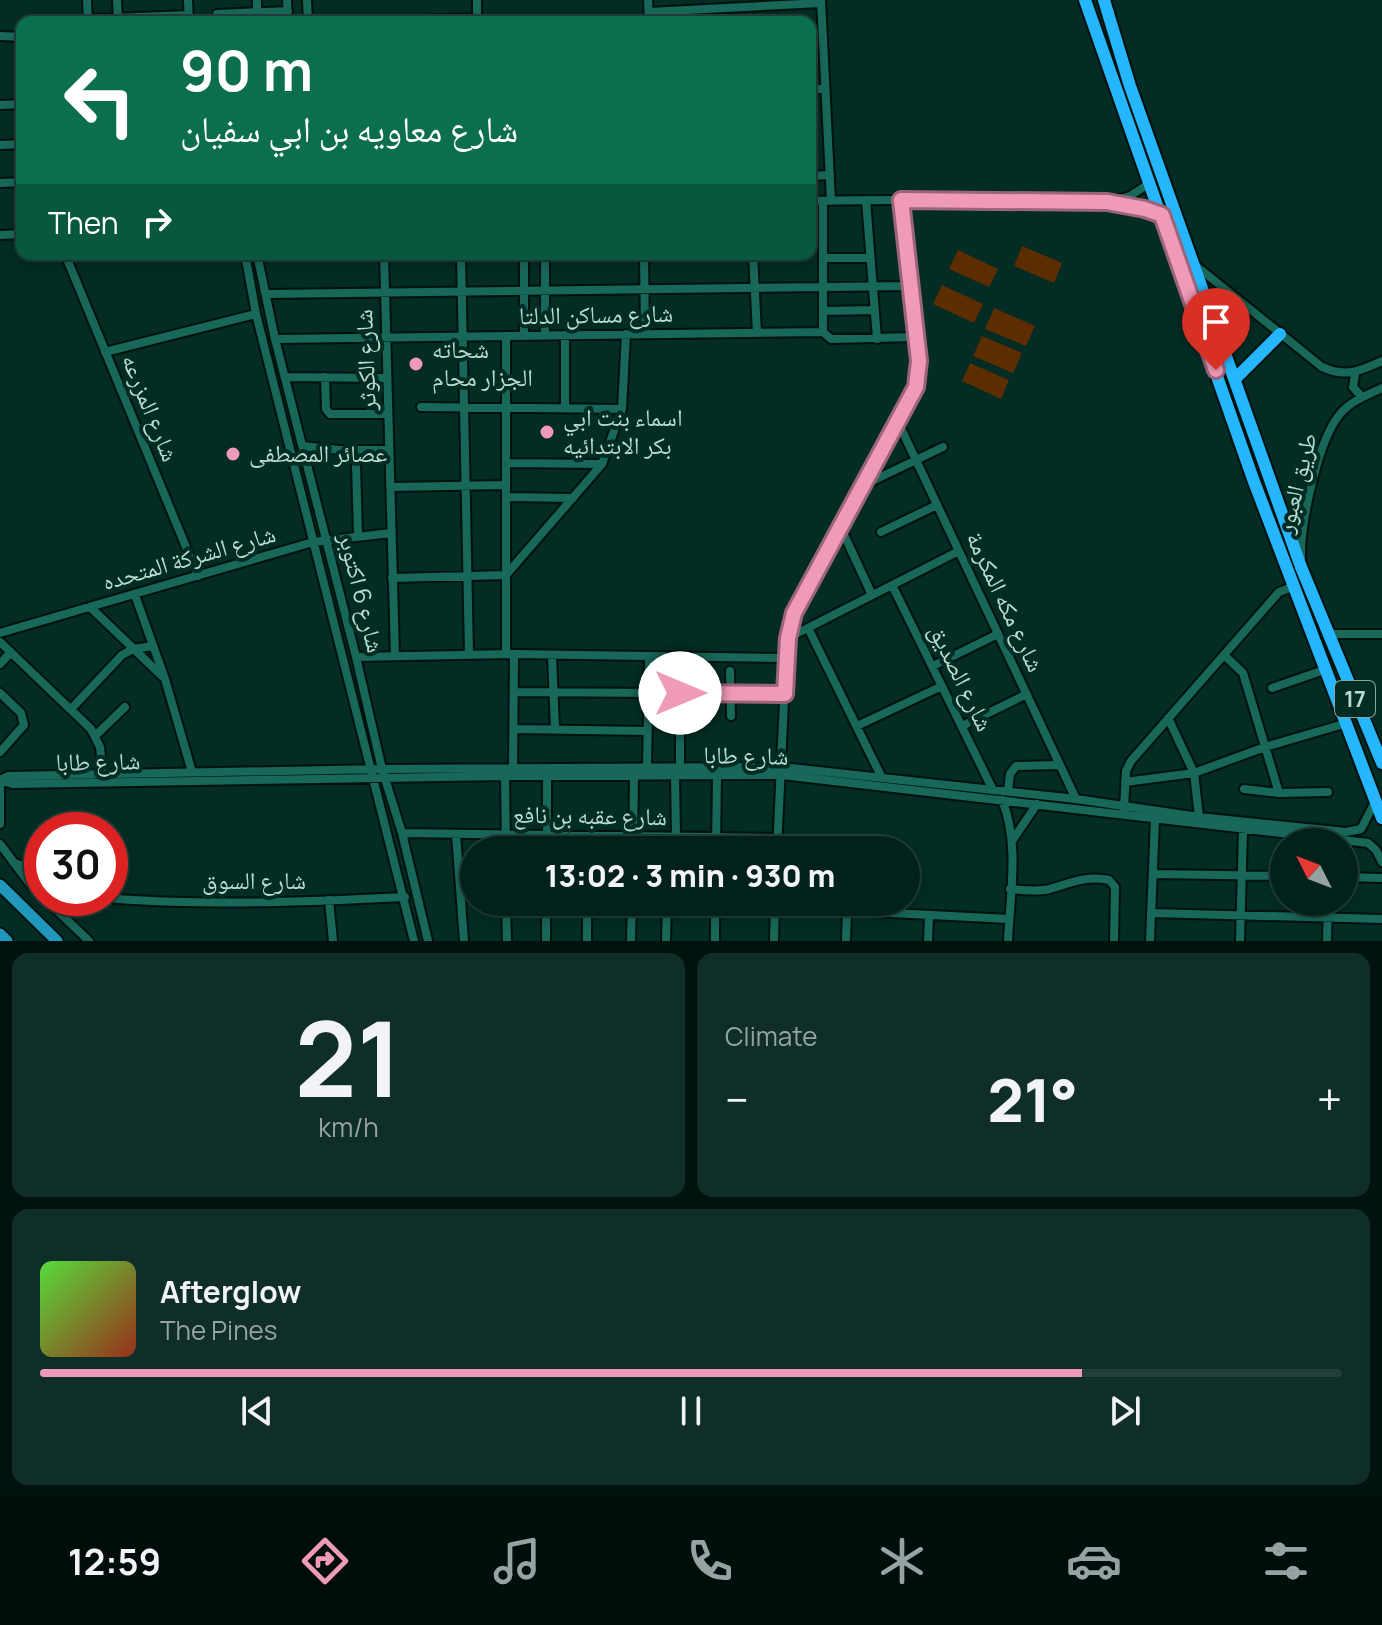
<!DOCTYPE html>
<html lang="en">
<head>
<meta charset="utf-8">
<style>
	:root { --surface:#02211b; --page:#102e28; --text:#f1f3f6; --muted:#96a3a3; --line:#233e3a; --accent:#ef9ab8 }
	body { margin:0; font-family:Manrope,"Noto Naskh Arabic",sans-serif; background:var(--page); color:var(--text); height:100vh; display:flex; flex-direction:column; font-size:30px; white-space:nowrap }
	* { box-sizing:border-box; margin:0 }
	p { font-size:26px; color:var(--muted) }
	.icon { flex:none; width:44px; height:44px; fill:none; stroke:currentColor; stroke-width:2; stroke-linecap:round; stroke-linejoin:round }
	.map { position:relative; height:941px; overflow:hidden }
	.details { display:flex; flex-direction:column; gap:12px; padding:12px; background:#01120f; flex:1 }
	.details>* { flex:none }
	.hud { position:absolute; left:16px; top:16px; width:800px; height:244px; border-radius:16px; box-shadow:0 4px 12px #0003,0 0 0 2px var(--line); background:#0b6e4f; color:#fff; overflow:hidden }
	.needle { width:52px; rotate:312deg }
	.buttons { position:absolute; left:1270px; top:828px; display:grid; gap:16px }
	.buttons a { display:grid; place-items:center; width:88px; height:88px; border-radius:50%; background:var(--surface); box-shadow:0 4px 12px #0003,0 0 0 2px var(--line); font-size:40px }
	.speed { position:absolute; left:24px; top:812px; display:flex; gap:16px; font-size:40px; font-weight:700; text-align:center }
	.speed>* { display:grid; place-content:center; width:104px; height:104px; border-radius:50%; background:var(--surface); box-shadow:0 4px 12px #0003,0 0 0 2px var(--line); line-height:1 }
	.speed .limit { border:12px solid #d22; background:#fff; color:#111 }
	.pin { position:absolute; display:grid; place-items:center; width:68px; height:68px; color:#fff; margin:-82px -34px; border-radius:50% 50% 50% 0; rotate:-45deg; box-shadow:0 0 8px #0007 }
	.pin .icon { rotate:45deg }
	.me { position:absolute; width:88px; margin:-44px; rotate:90deg; stroke-linejoin:round; filter:drop-shadow(0 0 6px #0008) }
	.turn { display:flex; align-items:center; gap:28px; height:168px; padding:0 32px; font-size:36px }
	.turn .icon { width:104px; height:104px; stroke-width:2.5 }
	.turn b { display:block; font-size:56px; line-height:68px }
	.then { display:flex; align-items:center; height:76px; padding:0 32px; background:#0003; gap:16px; font-size:30px }
	.big { font-size:60px; font-weight:800; line-height:1.1 }
	.details .card { flex:1; display:flex; flex-direction:column; justify-content:center; gap:12px; min-width:0; padding:0 28px; border-radius:16px; background:var(--page) }
	.details .dial { align-items:center; gap:0 }
	.dial b { font-size:104px; line-height:1 }
	.song { display:flex; align-items:center; gap:24px }
	.cover { width:96px; height:96px; border-radius:12px; background:linear-gradient(135deg,hsl(110 70% 55%),hsl(10 70% 35%)) }
	.played { height:8px; border-radius:4px; background:linear-gradient(90deg,var(--accent) 80%,var(--line) 80%) }
	.keys { display:flex; justify-content:space-around; direction:ltr }
	.heat { display:flex; justify-content:space-between; align-items:center; font-size:44px; direction:ltr }
	.details .tiles { flex:1; display:grid; gap:12px; grid-template-columns:1fr 1fr }
	.card:last-child { grid-column:span 2 }
	.trip { position:absolute; left:460px; top:836px; width:460px; height:80px; border-radius:40px; background:var(--surface); box-shadow:0 4px 12px #0003,0 0 0 2px var(--line); font-weight:800; line-height:80px; text-align:center }
	.dock { display:flex; height:128px; justify-content:space-around; align-items:center; background:#010d0b; color:var(--muted) }
	.dock .icon { width:56px; height:56px }
	.dock .on { color:var(--accent) }
	.dock b { font-size:36px; color:var(--text) }
	.map>svg:first-child { display:block }
	.green { fill:#5d2d00 }
	.lines { fill:none; stroke-linecap:round; stroke-linejoin:round }
	.minor-casing { stroke:#00120d; stroke-width:12 }
	.major-casing { stroke:#00120d; stroke-width:15 }
	.highway-casing { stroke:#00120d; stroke-width:16 }
	.minor { stroke:#186859; stroke-width:8 }
	.major { stroke:#2097bb; stroke-width:11 }
	.highway { stroke:#25b6fd; stroke-width:12 }
	.route-casing { stroke:#9b6478; stroke-width:20 }
	.route { stroke:#ef9ab8; stroke-width:14 }
	.poi-dot { fill:#ef9ab8; stroke:#022c24; stroke-width:3 }
	.labels { text-anchor:middle; stroke-width:8; stroke-linejoin:round; paint-order:stroke }
	.shield { fill:#022c24; stroke:#82a79e; stroke-width:2 }
	.shield-label { font-size:22px; font-weight:bold; fill:#b9dcd2 }
	.street-label { font-size:24px; fill:#b9dcd2; stroke:#022c24 }
	.poi-label { font-size:24px; fill:#b9dcd2; stroke:#022c24; text-anchor:start }
</style>
</head>
<body>
<div class="map">
<svg width="1382" height="941" viewBox="0 0 1382 941">
	<rect width="100%" height="100%" fill="#022c24"/>
	<path class="green" d="M1022 246 1062 263 1054 283 1014 266Z
		M958 250 998 269 989 287 949 269Z
		M942 285 983 304 974 323 933 304Z
		M994 308 1035 326 1026 346 985 329Z
		M982 336 1022 353 1013 373 973 356Z
		M970 363 1009 380 1001 399 962 381Z"/>
	<g class="lines">
		<defs>
			<path id="minor" d="M87 0 88 21
				M117 0 118 21
				M188 0 189 22
				M257 0V13
				M287 0 288 22
				M307 0 308 22
				M477 0V21
				M648 0 649 22
				M821 0 831 201
				M649 12 821 3
				M217 14 288 11
				M88 19 189 15
				M372 22 477 18
				M0 36 22 37
				M810 89H825
				M0 105 22 104
				M0 145 22 144
				M810 176 830 175
				M0 183 22 182
				M866 200 877 339
				M810 201C878 199 947 200 1015 201 1064 202 1116 197 1162 215
				M1112 201 1130 196 1150 183
				M0 235 22 234
				M65 254 198 576
				M245 254 256 314 414 941
				M257 254 275 339 356 657 382 769 402 833 428 941
				M384 254 395 656
				M461 254 469 655
				M524 254V335
				M545 254V335
				M644 254 645 334
				M753 254 757 333
				M823 258H870
				M1195 265 1322 367C1346 378 1360 371 1382 361
				M266 294 910 286
				M823 311 875 310
				M823 332V201
				M565 335V409
				M506 336V654
				M275 339 823 332 831 339 915 337
				M105 352 256 314
				M1355 374 1353 387 1362 397
				M285 377 387 378
				M325 377 326 409 330 414H388
				M421 407 622 409
				M898 422 1076 799
				M303 446 339 450H389
				M506 463 602 464
				M356 464 358 536
				M864 485 943 447
				M390 487 506 485
				M506 497 573 498
				M840 526 872 595
				M881 532 937 505
				M1301 559C1300 524 1318 440 1340 414 1351 401 1367 395 1382 388
				M392 578 506 575 602 464 622 409 626 334
				M892 585 993 790
				M135 595 165 679 192 772
				M90 607 162 676
				M808 628 881 776
				M0 633 313 542 391 533
				M1327 634H1382
				M788 638 959 551
				M0 642 91 729 100 747 103 776
				M552 655 555 729
				M1224 655 1243 673 1279 793
				M356 657 514 654 786 658
				M0 664 11 652
				M933 666 998 634
				M730 671 731 716
				M1272 688 1327 669
				M514 692 785 694
				M0 693 21 713 24 725 0 752
				M71 709 122 655 133 649 153 646
				M1168 718 1194 773 1199 817
				M857 726 942 686
				M962 726 1027 694
				M514 729 648 731
				M95 736 125 707
				M680 768V657
				M513 769 514 654
				M647 769 649 656
				M505 776 506 850
				M675 776 676 837
				M0 780 13 784 505 776 782 775 1368 843 1376 850 1382 862
				M0 780 8 776 382 769 782 767 1076 799 1199 817 1346 832 1361 829 1375 802
				M1125 782 1194 773 1265 747 1347 723
				M1244 789 1279 793 1328 792
				M1008 791 1010 774 1016 766 1060 765
				M1002 800C1020 843 1010 895 1008 941
				M1124 810 1126 771 1131 761 1279 592 1295 586
				M0 824V780
				M402 833 777 838
				M456 834 464 941
				M1012 841 1037 804
				M0 844 30 884 42 896
				M547 850V771
				M587 850V836
				M633 850 634 776
				M716 850 717 776
				M777 850 786 658 794 613 907 405 916 387 919 373 901 200
				M13 862 42 875
				M1153 874 1284 876
				M1344 877 1382 878
				M1010 889C1023 890 1037 892 1050 889 1070 883 1087 875 1109 880L1115 887 1114 941
				M44 898 89 941
				M104 898C203 906 305 902 405 897
				M329 900 333 941
				M506 902 507 941
				M775 907 1009 919
				M1151 913 1382 919
				M546 941V902
				M587 941V902
				M631 941 632 902
				M666 941 667 902
				M715 941V902
				M774 941 775 903
				M846 941 847 911
				M928 941 929 916
				M1150 941 1155 819
				M1240 941 1243 830
				M1327 941 1328 902"/>
			<path id="major" d="M0 885 57 941
				M0 934 7 941"/>
			<path id="highway" d="M1085 0 1253 479 1382 818
				M1104 0 1130 86 1301 567 1382 763
				M1235 379 1280 334"/>
		</defs>
		<use href="#minor" class="minor-casing"/>
		<use href="#major" class="major-casing"/>
		<use href="#highway" class="highway-casing"/>
		<use href="#minor" class="minor"/>
		<use href="#major" class="major"/>
		<use href="#highway" class="highway"/>
	</g>
	<g class="lines">
		<defs>
			<path id="route" d="M680 693 785 694 788 638 794 613 916 387 919 361 901 200 1107 202 1145 209 1162 215 1216 370"/>
		</defs>
		<use href="#route" class="route-casing"/>
		<use href="#route" class="route"/>
	</g>
	<g class="poi-dot">
		<circle cx="416" cy="364" r="8"/>
		<circle cx="547" cy="432" r="8"/>
		<circle cx="233" cy="454" r="8"/>
	</g>
	<g class="labels">
		<rect class="shield" x="1335" y="681" width="40" height="36" rx="6"/>
		<g class="shield-label">
			<text x="1355" y="707">17</text>
		</g>
		<g class="street-label">
			<text transform="translate(596 315) rotate(-1)" y="8">شارع مساكن الدلتا</text>
			<text transform="translate(366 360) rotate(-92)" y="8">شارع الكوثر</text>
			<text transform="translate(150 408) rotate(68)" y="8">شارع المزرعه</text>
			<text transform="translate(1297 483) rotate(-76)" y="8">طريق العبور</text>
			<text transform="translate(189 558) rotate(-16)" y="8">شارع الشركة المتحده</text>
			<text transform="translate(361 593) rotate(76)" y="8">شارع 6 اكتوبر</text>
			<text transform="translate(1005 602) rotate(65)" y="8">شارع مكه المكرمة</text>
			<text transform="translate(961 678) rotate(64)" y="8">شارع الصديق</text>
			<text transform="translate(746 756) rotate(1)" y="8">شارع طابا</text>
			<text transform="translate(98 762) rotate(-1)" y="8">شارع طابا</text>
			<text transform="translate(590 816) rotate(1)" y="8">شارع عقبه بن نافع</text>
			<text x="254" y="889">شارع السوق</text>
		</g>
		<g class="poi-label">
			<text x="432" y="358">شحاته<tspan x="432" dy="28">الجزار محام</tspan></text>
			<text x="563" y="426">اسماء بنت ابي<tspan x="563" dy="28">بكر الابتدائيه</tspan></text>
			<text x="249" y="462">عصائر المصطفى</text>
		</g>
	</g>
</svg>
<div class="buttons">
<a><svg class="needle" viewBox="-14 -14 28 28"><path d="M0-13l5 13h-10z" fill="#e53935"/><path d="M0 13l5-13h-10z" fill="#96a3a3"/></svg></a>
</div>
<div class="speed"><div class="limit">30</div></div>
<div class="pin" style="left:1216px;top:370px;background:#d93025"><svg class="icon" aria-label="arrive" viewBox="0 0 24 24"><path d="M6 21V4h12l-3 4 3 4H6"/></svg></div>
<svg class="me" style="left:680px;top:693px" viewBox="-20 -20 40 40"><circle r="19" fill="#fff"/><path d="M0-13L10 11 0 6-10 11z" fill="#ef9ab8"/></svg>
<div class="trip">13:02 · 3 min · 930 m</div>
<div class="hud">
<div class="turn"><svg class="icon" aria-label="left" viewBox="0 0 24 24"><path d="M17 20v-9H6M10 6l-5 5 5 5"/></svg><div><b>90 m</b>شارع معاويه بن ابي سفيان</div></div>
<div class="then">Then<svg class="icon" aria-label="right" viewBox="0 0 24 24"><path d="M7 20v-9h11M14 6l5 5-5 5"/></svg></div>
</div>
</div>
<section class="details">
<div class="tiles">
<div class="card dial"><b>21</b><p>km/h</p></div>
<div class="card"><p>Climate</p>
<div class="heat"><a>−</a><b class="big">21°</b><a>+</a></div>
</div>
<div class="card">
<div class="song"><i class="cover"></i><div><b>Afterglow</b><p>The Pines</p></div></div>
<div class="played"></div>
<div class="keys"><svg class="icon" aria-label="previous" viewBox="0 0 24 24"><path d="M18 5L8 12l10 7zM5 5v14"/></svg><svg class="icon" aria-label="pause" viewBox="0 0 24 24"><path d="M8 5v14M16 5v14"/></svg><svg class="icon" aria-label="next" viewBox="0 0 24 24"><path d="M6 5l10 7-10 7zM19 5v14"/></svg></div>
</div>
</div>
</section>
<nav class="dock">
<b>12:59</b>
<svg class="icon on" aria-label="directions" viewBox="0 0 24 24"><path d="M12 3l9 9-9 9-9-9zM9 14v-3h6M13 9l2 2-2 2"/></svg>
<svg class="icon" aria-label="music" viewBox="0 0 24 24"><path d="M9 18V5l10-2v13"/><circle cx="6" cy="18" r="3"/><circle cx="16" cy="16" r="3"/></svg>
<svg class="icon" aria-label="phone" viewBox="0 0 24 24"><path d="M5 4h4l2 5-3 2q2 4 5 5l2-3 5 2v4C11 20 4 13 5 4z"/></svg>
<svg class="icon" aria-label="climate" viewBox="0 0 24 24"><path d="M12 3v18M4 7l16 10M4 17L20 7"/></svg>
<svg class="icon" aria-label="car" viewBox="0 0 24 24"><path d="M5 17H2v-5l4-1 3-4h7l3 4 3 1v5h-3M9 17h6M6 11h13"/><circle cx="7" cy="17" r="2"/><circle cx="17" cy="17" r="2"/></svg>
<svg class="icon" aria-label="filters" viewBox="0 0 24 24"><path d="M4 7h16M4 17h16"/><circle cx="9" cy="7" r="2"/><circle cx="15" cy="17" r="2"/></svg>
</nav>
</body>
</html>
